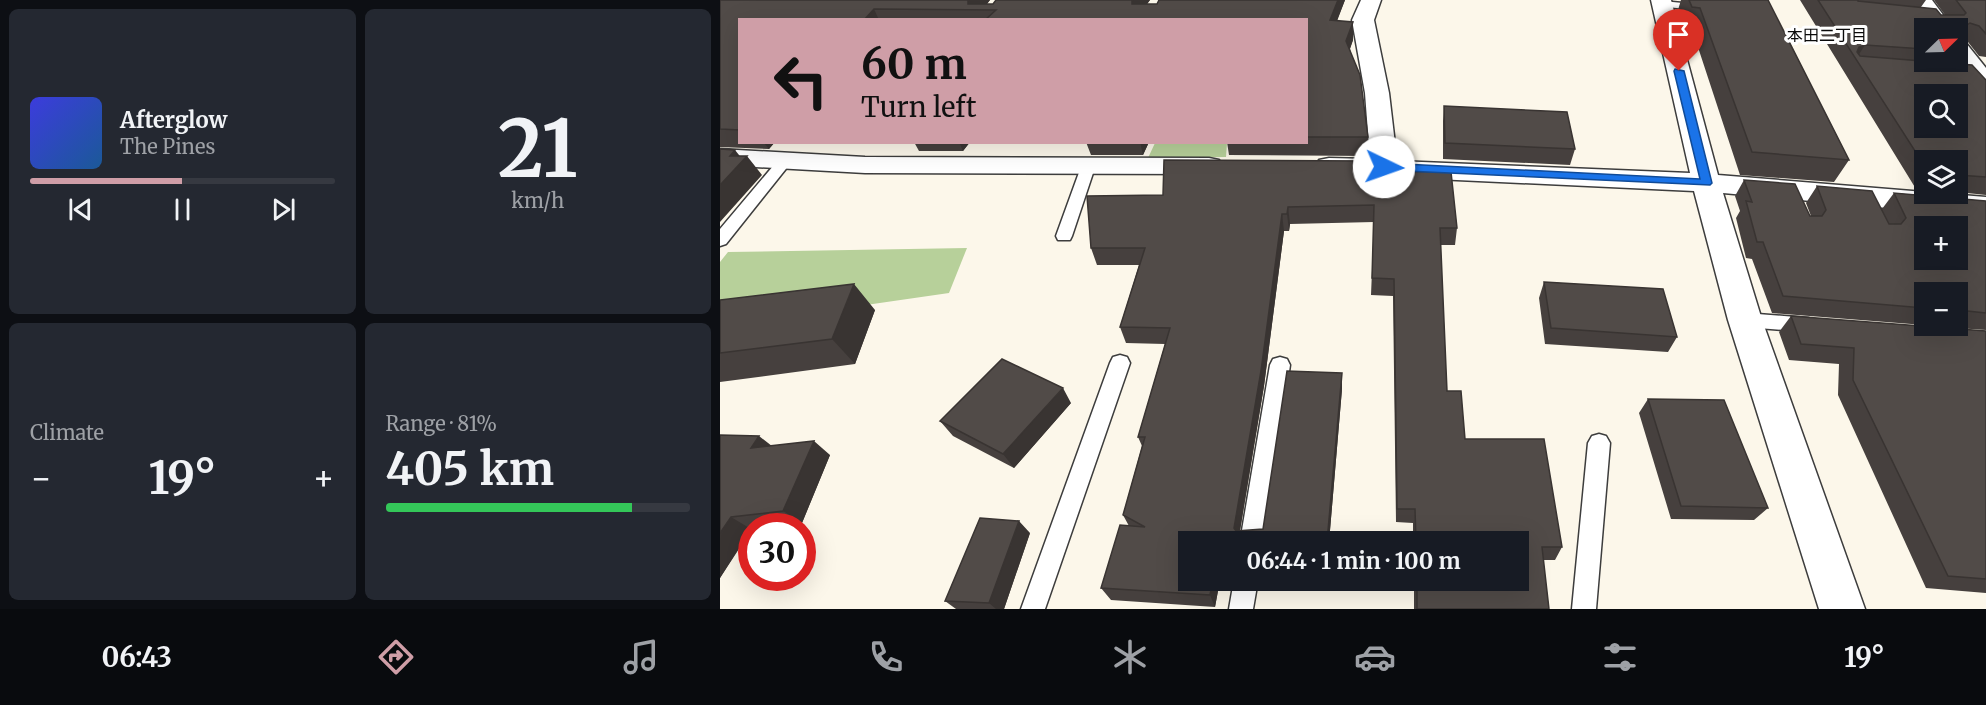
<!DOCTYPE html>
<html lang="en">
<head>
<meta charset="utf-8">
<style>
	:root { --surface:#171b24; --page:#242831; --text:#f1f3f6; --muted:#9ea1a6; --line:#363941; --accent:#cf9ea7 }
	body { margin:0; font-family:Merriweather,"Noto Sans JP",serif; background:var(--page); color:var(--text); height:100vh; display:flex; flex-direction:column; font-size:22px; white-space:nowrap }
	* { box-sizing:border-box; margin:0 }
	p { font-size:20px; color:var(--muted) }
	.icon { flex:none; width:33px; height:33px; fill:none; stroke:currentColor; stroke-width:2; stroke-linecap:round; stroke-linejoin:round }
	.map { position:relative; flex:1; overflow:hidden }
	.drawer { display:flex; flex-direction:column; gap:9px; padding:9px; background:#0d0f14; width:720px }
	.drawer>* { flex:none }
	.guide { position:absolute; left:18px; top:18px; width:570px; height:126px; border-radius:0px; box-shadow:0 6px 24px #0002; background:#cf9ea7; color:#111; overflow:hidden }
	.needle { width:39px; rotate:67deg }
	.tools { position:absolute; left:1194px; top:18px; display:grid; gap:12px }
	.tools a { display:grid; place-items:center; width:54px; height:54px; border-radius:0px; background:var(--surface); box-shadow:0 6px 24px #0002; font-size:30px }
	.speed { position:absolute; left:18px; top:513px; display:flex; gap:12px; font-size:30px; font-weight:700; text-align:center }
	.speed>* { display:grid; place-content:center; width:78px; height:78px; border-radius:50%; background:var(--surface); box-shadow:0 6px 24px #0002; line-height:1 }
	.speed .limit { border:9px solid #d22; background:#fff; color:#111 }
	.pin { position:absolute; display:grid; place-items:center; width:51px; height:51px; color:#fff; margin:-62px -26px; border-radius:50% 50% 50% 0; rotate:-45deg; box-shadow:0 0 6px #0007 }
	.pin .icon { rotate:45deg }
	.me { position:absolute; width:66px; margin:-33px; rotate:93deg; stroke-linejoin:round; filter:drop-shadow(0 0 4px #0008) }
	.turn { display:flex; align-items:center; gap:21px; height:126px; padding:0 24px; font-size:27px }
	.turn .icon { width:78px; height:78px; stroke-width:2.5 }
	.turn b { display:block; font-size:42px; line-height:51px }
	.big { font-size:45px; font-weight:700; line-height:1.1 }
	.drawer .widget { flex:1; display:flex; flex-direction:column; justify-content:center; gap:9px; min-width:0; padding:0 21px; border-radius:9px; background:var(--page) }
	.drawer .dial { align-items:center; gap:0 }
	.dial b { font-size:78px; line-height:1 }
	.song { display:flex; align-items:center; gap:18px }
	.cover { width:72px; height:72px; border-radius:9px; background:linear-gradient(135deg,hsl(240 70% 55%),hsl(210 70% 35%)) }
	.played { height:6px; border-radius:3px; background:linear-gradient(90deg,var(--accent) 50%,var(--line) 50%) }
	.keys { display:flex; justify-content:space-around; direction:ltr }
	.heat { display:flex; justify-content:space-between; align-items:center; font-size:33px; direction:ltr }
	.charge { height:9px; border-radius:4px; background:linear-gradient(90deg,#34c759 81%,var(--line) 0) }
	.drawer .tiles { flex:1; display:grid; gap:9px; grid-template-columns:repeat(2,1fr) }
	.trip { position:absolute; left:458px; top:531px; width:351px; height:60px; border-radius:0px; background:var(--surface); box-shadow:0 6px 24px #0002; font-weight:700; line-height:60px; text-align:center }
	.menu { display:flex; height:96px; justify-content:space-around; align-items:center; background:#090b0e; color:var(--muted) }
	.menu .icon { width:42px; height:42px }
	.menu .active { color:var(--accent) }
	.menu b { font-size:27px; color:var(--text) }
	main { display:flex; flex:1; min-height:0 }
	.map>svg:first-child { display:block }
	.forest { fill:#b7d09a }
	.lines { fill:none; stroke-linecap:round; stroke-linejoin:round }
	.lane-casing { stroke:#3d3d3d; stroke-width:3 }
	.street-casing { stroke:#3d3d3d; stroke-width:3 }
	.lane { fill:#fff; fill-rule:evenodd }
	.street { fill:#fff; fill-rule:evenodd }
	.wall { fill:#46403e }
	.shaded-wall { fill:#393432 }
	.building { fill:#514b48; stroke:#393432; stroke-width:1.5; fill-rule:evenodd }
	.route { fill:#1a73e8; stroke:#114b97; stroke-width:1.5 }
	.labels { text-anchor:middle; stroke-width:6; stroke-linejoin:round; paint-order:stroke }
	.far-neighbourhood-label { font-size:16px; fill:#0a0a0a; stroke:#fff }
</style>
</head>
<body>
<main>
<section class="drawer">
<div class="tiles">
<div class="widget">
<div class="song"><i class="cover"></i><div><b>Afterglow</b><p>The Pines</p></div></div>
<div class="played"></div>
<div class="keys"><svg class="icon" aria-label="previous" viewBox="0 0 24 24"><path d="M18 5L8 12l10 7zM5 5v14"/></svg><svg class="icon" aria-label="pause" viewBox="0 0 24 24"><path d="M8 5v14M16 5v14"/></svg><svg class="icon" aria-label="next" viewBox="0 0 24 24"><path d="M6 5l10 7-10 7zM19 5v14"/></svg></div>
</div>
<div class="widget dial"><b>21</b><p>km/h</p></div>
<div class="widget"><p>Climate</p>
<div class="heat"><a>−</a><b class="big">19°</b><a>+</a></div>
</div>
<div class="widget"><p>Range · 81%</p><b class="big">405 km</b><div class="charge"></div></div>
</div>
</section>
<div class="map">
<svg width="1266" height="609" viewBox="0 0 1266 609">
	<rect width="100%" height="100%" fill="#fcf7ea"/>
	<path class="forest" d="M435 143H507L506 157 428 158Z
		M247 248 229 293 0 326V262L8 252Z"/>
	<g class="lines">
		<defs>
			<path id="lane" d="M942 1 984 5 990 8 984 11 938 6V2Z
				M64 157 69 159 71 162 69 165 6 244 0 246V229L59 159Z
				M368 162 375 167 352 236 350 240H338L336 236 361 167Z
				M1025 313 1088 318 1095 320 1097 325 1095 330 1088 332 1025 327 1019 325 1016 320 1019 315Z
				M400 355 407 357 410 363 325 609H301L390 363 393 357Z
				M560 357 567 359 570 365 544 542H520L550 365 553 359Z
				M879 434 886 436 890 443 876 609H852L868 443 872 436Z
				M514 580H538L533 609H509Z"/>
			<path id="street" d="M641 0H661L654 20 669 93 677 161 970 173 931 0H951L998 175 1266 197V217L1003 193 1042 320 1145 609H1099L1008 320 974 191 609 174 599 172 595 166 599 160 609 158 650 159 645 93 632 20Z
				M1191 0H1212L1233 28H1211Z
				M1238 41 1246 43 1266 68V91L1258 89 1237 62Z
				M0 149 145 157 489 158 499 160 503 166 499 172 489 174 145 173 0 165Z"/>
		</defs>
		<use href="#lane" class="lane-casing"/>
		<use href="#street" class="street-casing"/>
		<use href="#lane" class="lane"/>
		<use href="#street" class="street"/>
	</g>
	<path class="wall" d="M0 0H270L267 4H273L276 0H430L427 4H437L439 0H625L617 20 633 40 630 49 648 137V156L509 155 507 142H586V20H20V142H55L49 149 0 147Z
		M957 0H1048L1129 160 1114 182 1020 175 972 29 964 28 958 10 961 0Z
		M1080 0H1206L1201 7 1221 15H1225L1214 0H1266V57L1259 56 1248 42 1245 41 1238 51V28H1204V62H1236L1234 63 1266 80V195L1238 192V160H1204V190L1196 189Z
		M1238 51 1243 52 1238 59Z
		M724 106 855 149 850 165 723 159V121Z
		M194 142H250L243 151H199Z
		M366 142H429L423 155H371Z
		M655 171 737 228 735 245H720L727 391 745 439 842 547 835 560H823L829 609H694V580H798V542H693V523L676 522 673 296 651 295 654 222 570 224 569 231H564L544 386 520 531 543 529 622 389 609 542H468V580H500L495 607 391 600 381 588 409 526 403 515 422 446 418 437 445 344 406 343 400 327 419 265H377L371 248 443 195Z
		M1024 180 1090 216H1091L1086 203 1097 186 1162 209 1174 193 1266 201V330L1207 326H1238V292H1204V325L1052 313 1032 259 1026 258 1016 218 1020 211 1015 196Z
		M824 282 957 337 948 352 825 344 819 298Z
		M0 300 155 310 135 364 0 382Z
		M1071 316 1266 331V593L1206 588 1118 395 1119 364 1069 360 1059 332Z
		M928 399 1048 508 1034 520 951 519 919 413Z
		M351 403 294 468 233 436 220 421Z
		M0 435 52 446 110 455 82 523 55 526H32V529L0 578Z
		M310 533 284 609H236L225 601Z"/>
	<path class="shaded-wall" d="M249 0H270L262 10 248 4V1Z
		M413 0H430L416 19 412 1Z
		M618 0H625L611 37 610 20Z
		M154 9 159 20H144Z
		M633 22V40L626 59V41Z
		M1145 45 1136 59 1134 55 1139 47Z
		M43 142H55L49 149Z
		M239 142H250L243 151Z
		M420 142H429L423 155Z
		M15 150 23 160 27 156 42 175 0 222V185L10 156Z
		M568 207 570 224 569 231 567 214Z
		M562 214 564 231 544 386 518 542 514 528Z
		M134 284 155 310 135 364 112 339Z
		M622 373V389L609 542H607Z
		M343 388 351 403 294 468 283 454Z
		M39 436 57 450 31 448Z
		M94 441 110 455 82 523 63 511Z
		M11 517 31 529 0 578V533Z
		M299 521 310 533 284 609H276L269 603Z
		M493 580H500L495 607 490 595Z"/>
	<path class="building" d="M0 0H249L248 1V4H273L276 0H413L412 1V4H437L439 0H618L610 20 633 22 626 41 640 75 648 137H586V20H265L276 10 154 9 144 20H20V130L0 129Z
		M969 0H1048L1129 160 1032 152 980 8 972 7Z
		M1098 0H1138V1L1216 9 1221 15H1244L1246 13 1236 0H1266V34L1259 26 1250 23 1247 25 1246 38H1238V28H1204V49L1145 45 1139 47 1137 52 1140 56 1252 65 1266 80V177L1238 175V160H1204V165ZM1204 94H1238V128H1204Z
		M1238 46 1243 52 1238 51Z
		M724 106 847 112 855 149 725 143Z
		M0 149 15 150 10 156H27L0 185Z
		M444 160 653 161 655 171 731 172 737 228H720L727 391H741L745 439H824L842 547H822L829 609H697V580H798V542H696L695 509H677L674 279 652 278 654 205 568 207 567 214H562L541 371 514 528 516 531 543 529 567 371 622 373 607 542H468V580H493L490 595 381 588 400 525 425 527 403 515 425 437H418L450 328 400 327 425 248H371L367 196 443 195Z
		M1024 180 1075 184 1090 216H1102L1106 210 1097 186 1152 191 1169 224H1181L1186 218 1174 193 1266 201V313L1238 310V292H1204V308L1063 296 1043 242H1037L1026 201 1032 202ZM1204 226H1238V260H1204Z
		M824 282 943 289 957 337 831 328Z
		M134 284 112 339 0 353V300Z
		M1071 316 1266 331V579L1228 576 1133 380 1134 348 1081 344Z
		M282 359 343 388 283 454 220 421Z
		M928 399 1004 400 1048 508 961 506Z
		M0 435 39 436 31 448 94 441 63 511 11 517 0 533Z
		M260 518 299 521 269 603 225 601Z"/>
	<path class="route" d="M955 69 964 71 992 183 990 185 664 170 659 167 664 163 980 179 954 71Z"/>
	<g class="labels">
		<g class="far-neighbourhood-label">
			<text x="1107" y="41">本田二丁目</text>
		</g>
	</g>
</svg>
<div class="tools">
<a><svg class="needle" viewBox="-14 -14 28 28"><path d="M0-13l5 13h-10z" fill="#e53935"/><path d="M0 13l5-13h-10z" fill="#9ea1a6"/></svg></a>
<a><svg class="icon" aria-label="search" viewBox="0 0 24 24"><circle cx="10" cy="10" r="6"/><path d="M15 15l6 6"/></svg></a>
<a><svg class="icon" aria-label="layers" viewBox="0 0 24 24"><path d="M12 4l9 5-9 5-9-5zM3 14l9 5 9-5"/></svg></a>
<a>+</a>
<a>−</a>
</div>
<div class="speed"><div class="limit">30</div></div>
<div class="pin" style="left:959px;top:71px;background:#d93025"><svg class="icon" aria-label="arrive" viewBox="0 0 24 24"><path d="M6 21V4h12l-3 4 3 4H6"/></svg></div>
<svg class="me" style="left:664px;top:167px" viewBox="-20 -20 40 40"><circle r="19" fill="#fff"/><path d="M0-13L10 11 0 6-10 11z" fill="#1a73e8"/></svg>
<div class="trip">06:44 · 1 min · 100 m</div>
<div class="guide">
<div class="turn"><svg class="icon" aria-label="left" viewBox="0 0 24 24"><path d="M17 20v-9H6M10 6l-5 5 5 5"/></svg><div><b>60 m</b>Turn left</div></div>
</div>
</div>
</main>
<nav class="menu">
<b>06:43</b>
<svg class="icon active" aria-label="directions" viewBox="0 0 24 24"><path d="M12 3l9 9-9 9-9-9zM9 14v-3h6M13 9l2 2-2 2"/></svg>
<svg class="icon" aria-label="music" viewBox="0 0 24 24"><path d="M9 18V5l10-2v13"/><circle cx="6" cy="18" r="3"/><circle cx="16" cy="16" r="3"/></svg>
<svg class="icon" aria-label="phone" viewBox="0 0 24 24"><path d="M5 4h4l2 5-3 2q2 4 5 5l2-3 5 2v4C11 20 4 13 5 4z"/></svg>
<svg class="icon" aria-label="climate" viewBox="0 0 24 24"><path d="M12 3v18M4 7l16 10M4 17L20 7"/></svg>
<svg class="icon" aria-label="car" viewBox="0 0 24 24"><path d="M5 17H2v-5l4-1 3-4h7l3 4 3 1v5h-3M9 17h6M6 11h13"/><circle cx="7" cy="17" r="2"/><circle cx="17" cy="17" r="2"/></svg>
<svg class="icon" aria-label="filters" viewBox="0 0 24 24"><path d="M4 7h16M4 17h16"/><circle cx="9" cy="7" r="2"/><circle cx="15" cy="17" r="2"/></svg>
<b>19°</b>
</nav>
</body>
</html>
